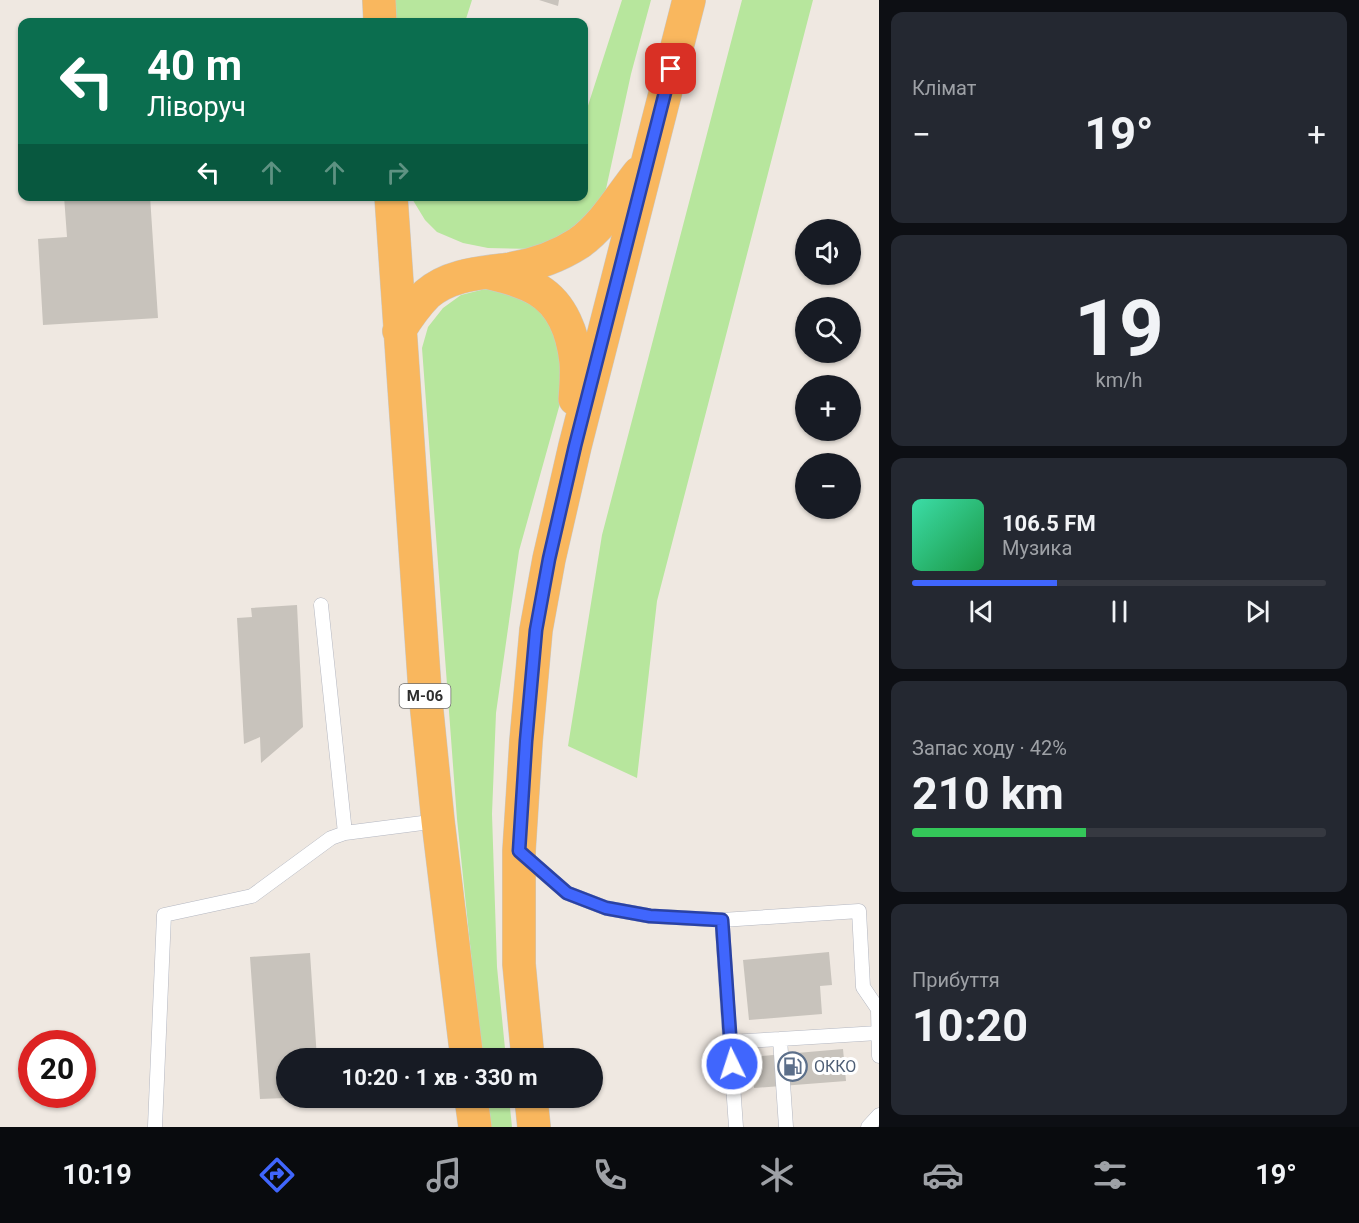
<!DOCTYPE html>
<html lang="uk">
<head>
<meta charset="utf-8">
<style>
	:root { --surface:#171b24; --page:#242831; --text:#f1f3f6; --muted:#9ea1a6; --line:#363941; --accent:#4066fd }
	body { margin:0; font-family:Roboto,sans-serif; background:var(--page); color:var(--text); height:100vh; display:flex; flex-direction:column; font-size:22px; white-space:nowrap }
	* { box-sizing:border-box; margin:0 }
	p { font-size:20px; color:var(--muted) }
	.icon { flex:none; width:33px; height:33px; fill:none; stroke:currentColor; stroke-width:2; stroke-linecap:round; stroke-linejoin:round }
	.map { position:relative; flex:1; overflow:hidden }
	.drawer { display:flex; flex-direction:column; gap:12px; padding:12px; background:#0d0f14; width:480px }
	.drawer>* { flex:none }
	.guide { position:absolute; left:18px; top:18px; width:570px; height:183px; border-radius:12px; box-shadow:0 2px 4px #0004; background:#0b6e4f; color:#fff; overflow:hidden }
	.tools { position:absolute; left:795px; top:219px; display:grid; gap:12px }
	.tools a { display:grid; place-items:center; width:66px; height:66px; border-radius:50%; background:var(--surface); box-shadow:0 2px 4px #0004; font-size:30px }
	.speed { position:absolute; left:18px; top:1030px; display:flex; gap:12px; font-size:30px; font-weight:700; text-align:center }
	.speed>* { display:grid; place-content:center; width:78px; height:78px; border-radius:50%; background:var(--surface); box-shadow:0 2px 4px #0004; line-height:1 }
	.speed .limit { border:9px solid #d22; background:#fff; color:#111 }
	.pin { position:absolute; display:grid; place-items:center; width:51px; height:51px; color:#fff; margin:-26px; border-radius:12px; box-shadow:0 3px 9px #0006 }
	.me { position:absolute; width:66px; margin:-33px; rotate:356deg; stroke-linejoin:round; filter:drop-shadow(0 0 4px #0008) }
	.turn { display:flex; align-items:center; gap:21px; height:126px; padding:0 30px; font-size:27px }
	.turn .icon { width:78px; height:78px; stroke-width:2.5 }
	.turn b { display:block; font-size:42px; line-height:51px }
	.lanes { display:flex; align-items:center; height:57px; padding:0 30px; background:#0003; justify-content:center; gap:30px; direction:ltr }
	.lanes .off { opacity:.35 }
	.big { font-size:45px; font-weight:700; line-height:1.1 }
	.drawer .tile { flex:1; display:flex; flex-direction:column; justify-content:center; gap:9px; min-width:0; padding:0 21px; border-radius:12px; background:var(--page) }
	.drawer .dial { align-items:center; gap:0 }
	.dial b { font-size:78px; line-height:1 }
	.song { display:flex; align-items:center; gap:18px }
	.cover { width:72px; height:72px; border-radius:9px; background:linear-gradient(135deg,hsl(160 70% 55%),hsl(140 70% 35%)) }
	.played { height:6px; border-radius:3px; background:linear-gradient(90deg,var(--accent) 35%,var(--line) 35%) }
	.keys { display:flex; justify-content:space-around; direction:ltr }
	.heat { display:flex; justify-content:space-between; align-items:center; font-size:33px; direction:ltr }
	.charge { height:9px; border-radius:4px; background:linear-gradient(90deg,#34c759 42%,var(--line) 0) }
	.trip { position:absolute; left:276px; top:1048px; width:327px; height:60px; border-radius:30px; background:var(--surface); box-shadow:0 2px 4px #0004; font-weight:700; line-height:60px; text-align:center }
	.menu { display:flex; height:96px; justify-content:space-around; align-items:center; background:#090b0e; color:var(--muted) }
	.menu .icon { width:42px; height:42px }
	.menu .selected { color:var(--accent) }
	.menu b { font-size:27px; color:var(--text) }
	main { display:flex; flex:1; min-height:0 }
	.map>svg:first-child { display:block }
	.green { fill:#b7e69d }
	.building { fill:#c8c3bc }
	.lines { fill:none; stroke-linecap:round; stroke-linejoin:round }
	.service-casing { stroke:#b4b7c1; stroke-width:15 }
	.trunk-casing { stroke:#c9c9c9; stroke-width:34 }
	.service { stroke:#fff; stroke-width:14 }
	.trunk { stroke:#f9b75e; stroke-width:33 }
	.route-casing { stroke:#2a42a4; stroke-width:15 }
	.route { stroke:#4066fd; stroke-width:10 }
	.labels { text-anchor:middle; stroke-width:6; stroke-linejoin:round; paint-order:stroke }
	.shield { fill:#fff; stroke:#6d6d6d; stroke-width:1.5 }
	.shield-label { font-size:15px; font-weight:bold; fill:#2e2e2e }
	.service-label { font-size:16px; fill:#4e5e75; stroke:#fff; text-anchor:start }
</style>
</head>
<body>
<main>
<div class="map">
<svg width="879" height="1127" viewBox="0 0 879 1127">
	<rect width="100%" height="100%" fill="#efe8e1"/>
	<path class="green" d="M395 0H472L465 22H396Z
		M622 0H651L631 74 606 189 597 212 556 241 536 249 488 248 463 243 437 232 425 220 411 197 584 196V118Z
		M742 0H813L657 601 637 778 568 746 602 535Z
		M485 289 529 298 562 333 566 382 519 551 496 713 492 814 497 967 506 1059H482L457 819 422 348 428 327 443 308 461 295Z
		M486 1098H509L512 1127H489Z"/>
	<path class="building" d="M539 0H559L558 6Z
		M64 196H150L158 318 43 325 38 239 67 237Z
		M297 605 303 727 261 763 260 737 244 744 237 618 252 617 251 608Z
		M829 952 832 985 820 986 822 1014 749 1020 743 960Z
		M310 953 317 1059H286V1098L260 1099 250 957Z
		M843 1049 846 1081 754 1088 752 1057Z"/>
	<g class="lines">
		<defs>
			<path id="service" d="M321 605 345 833
				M522 854 567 893 606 908 650 916 722 920 859 911 863 987 878 1009 879 1056
				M722 920 730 1042 780 1039 786 1127
				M780 1039 878 1033
				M730 1042 736 1127
				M155 1126 164 915 252 896 331 838 345 833 438 821
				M868 1127 879 1115"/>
			<path id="trunk" d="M379 0 380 22
				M391 196 425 692 438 821 467 1059
				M490 273C506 277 523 281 538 290 563 305 573 335 576 362 577 374 576 387 575 399
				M399 331C407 318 416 305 427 294 450 274 482 273 510 269 533 265 559 256 579 243 604 225 620 197 639 173
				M528 1059 519 964V851L526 741 536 630 549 559 575 446 689 0
				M471 1098 475 1127
				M531 1098 534 1127"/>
		</defs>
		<use href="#service" class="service-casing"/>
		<use href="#trunk" class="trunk-casing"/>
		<use href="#service" class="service"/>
		<use href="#trunk" class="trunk"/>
	</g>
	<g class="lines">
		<defs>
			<path id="route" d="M671 69 575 446 549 559 536 630 526 741 519 851 567 893 606 908 650 916 722 920 732 1064"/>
		</defs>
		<use href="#route" class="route-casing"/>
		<use href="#route" class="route"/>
	</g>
	<defs>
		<symbol id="fuel-ring" viewBox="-11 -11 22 22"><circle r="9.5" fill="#fff" stroke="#5c6f8a" stroke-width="1.5"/><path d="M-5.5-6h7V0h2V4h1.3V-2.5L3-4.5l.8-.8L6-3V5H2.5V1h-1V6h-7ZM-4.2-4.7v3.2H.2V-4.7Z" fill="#5c6f8a"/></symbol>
	</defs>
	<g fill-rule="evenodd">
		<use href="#fuel-ring" x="776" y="1050" width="33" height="33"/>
	</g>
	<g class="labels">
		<rect class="shield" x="399.5" y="684" width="51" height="24" rx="4.5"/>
		<g class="shield-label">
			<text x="425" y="701">М-06</text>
		</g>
		<g class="service-label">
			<text x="814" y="1072">ОККО</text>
		</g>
	</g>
</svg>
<div class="tools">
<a><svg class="icon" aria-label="sound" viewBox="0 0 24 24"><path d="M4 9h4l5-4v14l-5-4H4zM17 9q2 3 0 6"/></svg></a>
<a><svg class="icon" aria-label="search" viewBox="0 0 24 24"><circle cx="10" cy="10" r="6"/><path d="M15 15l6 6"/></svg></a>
<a>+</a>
<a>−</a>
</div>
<div class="speed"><div class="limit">20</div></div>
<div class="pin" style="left:671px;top:69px;background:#d93025"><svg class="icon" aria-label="arrive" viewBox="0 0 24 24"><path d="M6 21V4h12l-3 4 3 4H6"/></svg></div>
<svg class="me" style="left:732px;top:1064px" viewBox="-20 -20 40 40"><circle r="17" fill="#4066fd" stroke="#fff" stroke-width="3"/><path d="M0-11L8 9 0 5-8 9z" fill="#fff"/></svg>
<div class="trip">10:20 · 1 хв · 330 m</div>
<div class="guide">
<div class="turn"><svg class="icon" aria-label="left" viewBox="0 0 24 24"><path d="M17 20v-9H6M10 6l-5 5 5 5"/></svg><div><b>40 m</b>Ліворуч</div></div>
<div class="lanes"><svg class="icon" aria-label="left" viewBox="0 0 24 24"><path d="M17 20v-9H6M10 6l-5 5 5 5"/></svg><svg class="icon off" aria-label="ahead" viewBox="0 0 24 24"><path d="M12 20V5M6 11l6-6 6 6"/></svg><svg class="icon off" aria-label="ahead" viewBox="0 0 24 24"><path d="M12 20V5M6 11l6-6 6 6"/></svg><svg class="icon off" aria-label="right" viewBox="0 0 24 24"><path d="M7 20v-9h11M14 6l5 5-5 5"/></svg></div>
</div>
</div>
<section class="drawer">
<div class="tile"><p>Клімат</p>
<div class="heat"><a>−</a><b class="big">19°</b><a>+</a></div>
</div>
<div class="tile dial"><b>19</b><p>km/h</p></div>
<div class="tile">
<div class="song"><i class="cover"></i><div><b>106.5 FM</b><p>Музика</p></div></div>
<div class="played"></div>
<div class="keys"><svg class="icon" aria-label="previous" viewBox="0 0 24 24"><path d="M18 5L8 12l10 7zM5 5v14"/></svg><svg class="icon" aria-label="pause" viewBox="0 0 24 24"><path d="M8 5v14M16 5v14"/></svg><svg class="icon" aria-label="next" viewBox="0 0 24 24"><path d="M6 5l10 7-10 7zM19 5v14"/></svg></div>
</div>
<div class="tile"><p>Запас ходу · 42%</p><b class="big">210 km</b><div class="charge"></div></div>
<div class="tile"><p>Прибуття</p><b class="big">10:20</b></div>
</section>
</main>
<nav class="menu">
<b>10:19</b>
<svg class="icon selected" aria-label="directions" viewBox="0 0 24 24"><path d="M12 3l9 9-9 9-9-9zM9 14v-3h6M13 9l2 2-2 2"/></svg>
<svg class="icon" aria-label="music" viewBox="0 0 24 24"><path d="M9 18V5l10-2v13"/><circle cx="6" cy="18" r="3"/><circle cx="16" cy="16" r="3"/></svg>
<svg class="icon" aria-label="phone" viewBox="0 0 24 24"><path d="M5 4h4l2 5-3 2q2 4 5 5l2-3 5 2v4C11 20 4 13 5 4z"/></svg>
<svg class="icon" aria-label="climate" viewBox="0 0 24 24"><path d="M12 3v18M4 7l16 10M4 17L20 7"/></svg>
<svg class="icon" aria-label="car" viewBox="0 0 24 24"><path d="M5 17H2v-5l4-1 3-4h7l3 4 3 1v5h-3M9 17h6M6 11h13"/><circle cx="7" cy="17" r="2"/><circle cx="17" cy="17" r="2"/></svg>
<svg class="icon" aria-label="filters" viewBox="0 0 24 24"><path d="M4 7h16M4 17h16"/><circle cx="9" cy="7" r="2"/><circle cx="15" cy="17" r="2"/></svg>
<b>19°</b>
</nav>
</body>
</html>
